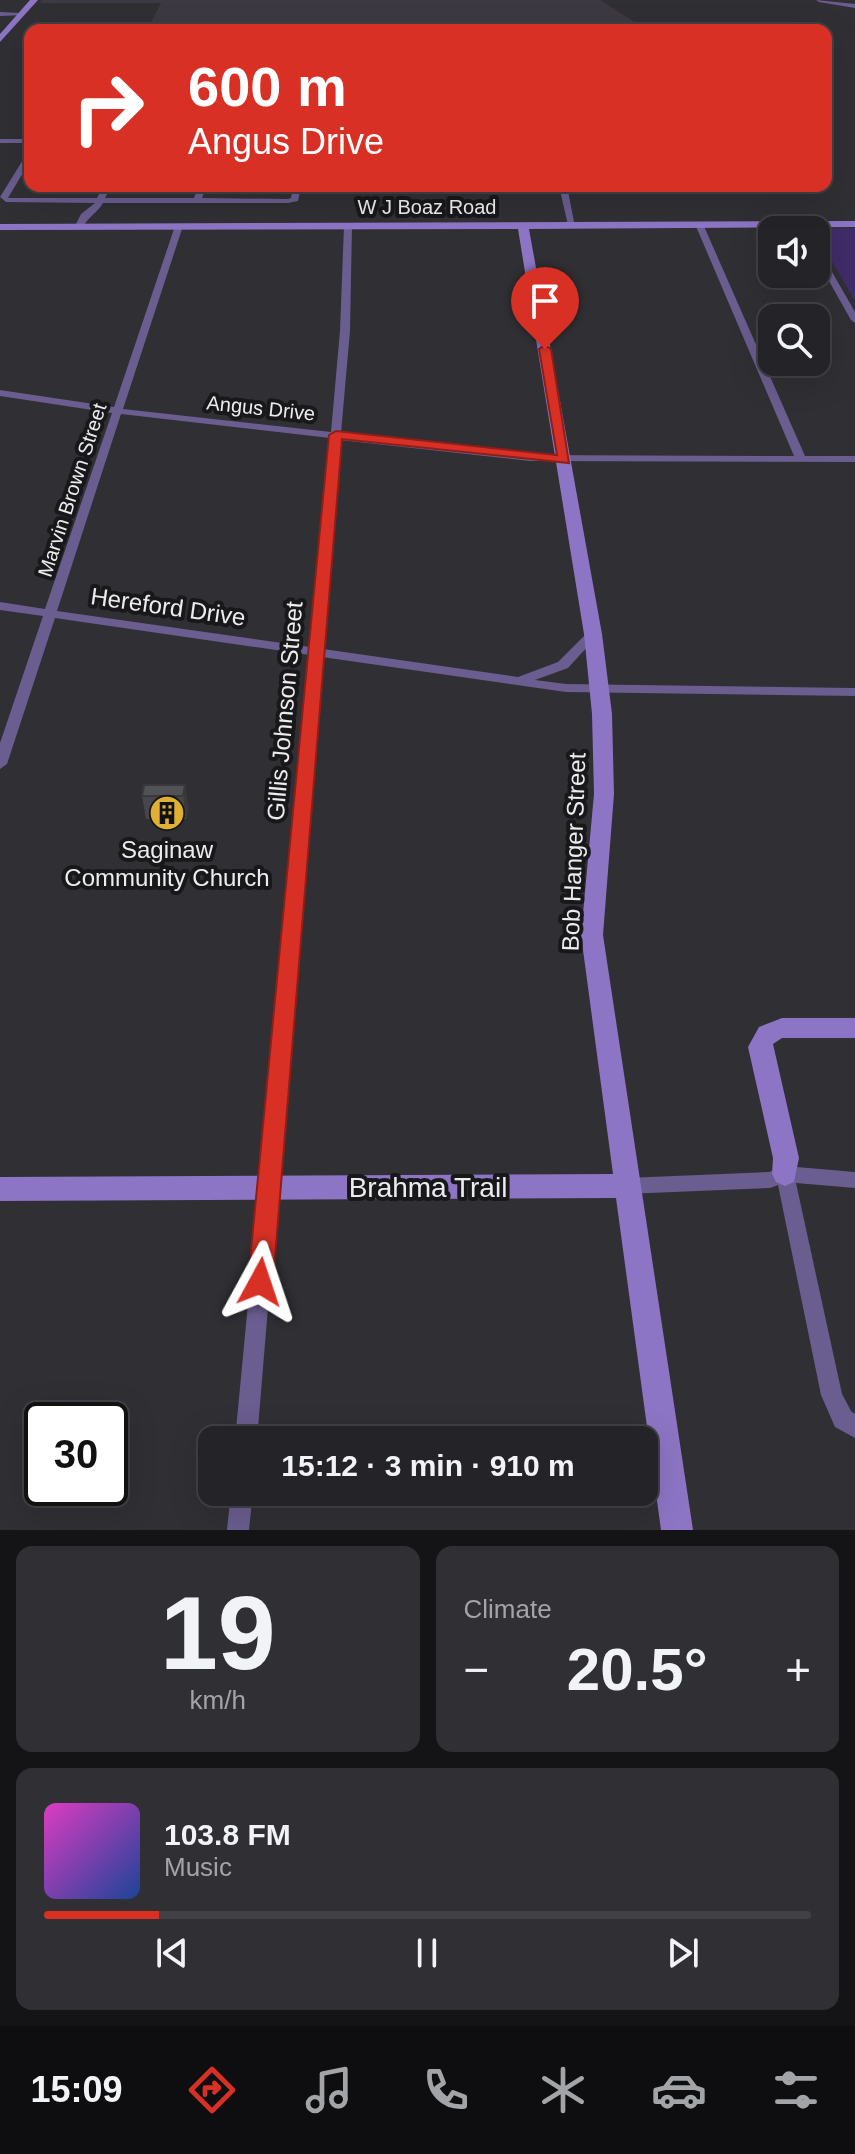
<!DOCTYPE html>
<html lang="en">
<head>
<meta charset="utf-8">
<style>
	:root { --surface:#242327; --page:#302f33; --text:#f1f3f6; --muted:#a3a4a7; --line:#414044; --accent:#d93025 }
	body { margin:0; font-family:Arial,sans-serif; background:var(--page); color:var(--text); height:100vh; display:flex; flex-direction:column; font-size:30px; white-space:nowrap }
	* { box-sizing:border-box; margin:0 }
	p { font-size:26px; color:var(--muted) }
	.icon { flex:none; width:44px; height:44px; fill:none; stroke:currentColor; stroke-width:2; stroke-linecap:round; stroke-linejoin:round }
	.map { position:relative; height:1530px; overflow:hidden }
	.side { display:flex; flex-direction:column; gap:16px; padding:16px; background:#141315; flex:1 }
	.side>* { flex:none }
	.banner { position:absolute; left:24px; top:24px; width:808px; height:168px; border-radius:16px; box-shadow:0 8px 32px #0002,0 0 0 2px var(--line); background:#d93025; color:#fff; overflow:hidden }
	.tools { position:absolute; left:758px; top:216px; display:grid; gap:16px }
	.tools a { display:grid; place-items:center; width:72px; height:72px; border-radius:16px; background:var(--surface); box-shadow:0 8px 32px #0002,0 0 0 2px var(--line); font-size:40px }
	.speed { position:absolute; left:24px; top:1402px; display:flex; gap:16px; font-size:40px; font-weight:700; text-align:center }
	.speed>* { display:grid; place-content:center; width:104px; height:104px; border-radius:50%; background:var(--surface); box-shadow:0 8px 32px #0002,0 0 0 2px var(--line); line-height:1 }
	.speed .limit { border:4px solid #111; border-radius:12px; background:#fff; color:#111 }
	.pin { position:absolute; display:grid; place-items:center; width:68px; height:68px; color:#fff; margin:-82px -34px; border-radius:50% 50% 50% 0; rotate:-45deg; box-shadow:0 0 8px #0007 }
	.pin .icon { rotate:45deg }
	.me { position:absolute; width:88px; margin:-44px; rotate:5deg; stroke-linejoin:round; filter:drop-shadow(0 0 6px #0008) }
	.turn { display:flex; align-items:center; gap:28px; height:168px; padding:0 32px; font-size:36px }
	.turn .icon { width:104px; height:104px; stroke-width:2.5 }
	.turn b { display:block; font-size:56px; line-height:68px }
	.big { font-size:60px; font-weight:600; line-height:1.1 }
	.side .widget { flex:1; display:flex; flex-direction:column; justify-content:center; gap:12px; min-width:0; padding:0 28px; border-radius:16px; background:var(--page) }
	.side .dial { align-items:center; gap:0 }
	.dial b { font-size:104px; line-height:1 }
	.song { display:flex; align-items:center; gap:24px }
	.cover { width:96px; height:96px; border-radius:12px; background:linear-gradient(135deg,hsl(310 70% 55%),hsl(220 70% 35%)) }
	.played { height:8px; border-radius:4px; background:linear-gradient(90deg,var(--accent) 15%,var(--line) 15%) }
	.keys { display:flex; justify-content:space-around; direction:ltr }
	.heat { display:flex; justify-content:space-between; align-items:center; font-size:44px; direction:ltr }
	.side .tiles { flex:1; display:grid; gap:16px; grid-template-columns:1fr 1fr }
	.widget:last-child { grid-column:span 2 }
	.trip { position:absolute; left:198px; top:1426px; width:460px; height:80px; border-radius:16px; background:var(--surface); box-shadow:0 8px 32px #0002,0 0 0 2px var(--line); font-weight:600; line-height:80px; text-align:center }
	.tabs { display:flex; height:128px; justify-content:space-around; align-items:center; background:#0e0e10; color:var(--muted) }
	.tabs .icon { width:56px; height:56px }
	.tabs .selected { color:var(--accent) }
	.tabs b { font-size:36px; color:var(--text) }
	.map>svg:first-child { display:block }
	.built { fill:#3c3942 }
	.green { fill:#402c69 }
	.lines { fill:none; stroke-linecap:round; stroke-linejoin:round }
	.street { fill:#6a5d8f; fill-rule:evenodd }
	.secondary { fill:#8c75c4; fill-rule:evenodd }
	.wall { fill:#47464a }
	.shaded-wall { fill:#39393c }
	.building { fill:#525156; stroke:#39393c; stroke-width:2 }
	.route { fill:#d93025; stroke:#8d1f18; stroke-width:2 }
	.labels { text-anchor:middle; stroke-width:8; stroke-linejoin:round; paint-order:stroke }
	.far-street-label { font-size:20px; fill:#ecebee; stroke:#18181a }
	.street-label { font-size:24px; fill:#ecebee; stroke:#18181a }
	.poi-label { font-size:24px; fill:#ecebee; stroke:#18181a }
	.near-street-label { font-size:28px; fill:#ecebee; stroke:#18181a }
</style>
</head>
<body>
<div class="map">
<svg width="855" height="1530" viewBox="0 0 855 1530">
	<rect width="100%" height="100%" fill="#302f34"/>
	<path class="built" d="M42 0H600L647 30H147L161 3H40Z"/>
	<path class="green" d="M855 228V301L813 229Z"/>
	<g class="lines">
		<path class="street" d="M816 0 855 4V8L819 2Z
			M0 12 22 13 25 15 0 16Z
			M0 139H30V143H0Z
			M30 153V161L8 198H97L103 186H111L105 198H194L198 186H206L202 198 288 199 291 198 293 186H301L298 201 288 203H103C98 212 88 217 82 228H79L75 226 81 214 95 203 6 202 0 197 26 155Z
			M559 186H567L575 227 568 225Z
			M699 222 703 224 805 456H855V462L530 461 340 440 323 649 518 677 558 662 589 631 593 630 599 634 568 668 535 680 566 684 855 688V696L566 692 322 657 257 1440H235L310 655 55 618 7 764 0 769V743L43 616 0 610V602L45 609 112 413 0 396V390L114 407 175 226 179 224 183 226 123 409 331 432 340 331 344 226 348 224 352 226 350 331 341 433 530 455 794 456 695 224ZM121 414 330 438 310 647 57 611Z
			M816 249 820 251 855 312V323L851 320 816 258Z
			M785 1166 855 1172V1188L796 1183 842 1394 851 1411 855 1414V1438L835 1427 821 1395 778 1185 770 1188 626 1194 619 1192 617 1186 619 1180 626 1178 769 1172Z
			M231 1492H253L249 1530H227Z"/>
		<path class="secondary" d="M30 0H38L0 42V34Z
			M855 221V227L529 229 602 634 612 714 614 794 603 935 693 1530H661L616 1198 0 1201V1177L613 1174 581 935 594 794 592 714 584 634 518 229 0 230V224Z
			M782 1018H855V1038H782L773 1044 799 1158 794 1182 785 1186 776 1182 772 1174 773 1158 748 1047 759 1027Z"/>
	</g>
	<path class="wall" d="M185 785 188 808 186 819H146L142 796Z"/>
	<path class="shaded-wall" d="M185 785 188 808 186 819 183 796Z"/>
	<path class="building" d="M144 785H185L183 796H142Z"/>
	<path class="route" d="M545 345 551 349 569 463 342 439 273 1282 270 1291 260 1294 251 1291 248 1282 329 435 336 431 557 455 539 349Z"/>
	<defs>
		<symbol id="building-disc" viewBox="-11 -11 22 22"><circle r="9.5" fill="#e0b034" stroke="#18181a"/><path d="M-4-6H4V6H1V3H-1V6H-4ZM-2.5-4.3h1.7v1.8h-1.7ZM.8-4.3h1.7v1.8H.8ZM-2.5-1h1.7V.8h-1.7ZM.8-1h1.7V.8H.8Z" fill="#111"/></symbol>
	</defs>
	<g fill-rule="evenodd">
		<use href="#building-disc" x="147" y="793" width="40" height="40"/>
	</g>
	<g class="labels">
		<g class="far-street-label">
			<text x="427" y="214">W J Boaz Road</text>
			<text transform="translate(261 408) rotate(6)" y="7">Angus Drive</text>
			<text transform="translate(72 490) rotate(-72)" y="7">Marvin Brown Street</text>
		</g>
		<g class="street-label">
			<text transform="translate(168 607) rotate(8)" y="8">Hereford Drive</text>
			<text transform="translate(285 711) rotate(-85)" y="8">Gillis Johnson Street</text>
			<text transform="translate(574 852) rotate(-88)" y="8">Bob Hanger Street</text>
		</g>
		<g class="poi-label">
			<text x="167" y="858">Saginaw<tspan x="167" dy="28">Community Church</tspan></text>
		</g>
		<g class="near-street-label">
			<text x="428" y="1197">Brahma Trail</text>
		</g>
	</g>
</svg>
<div class="tools">
<a><svg class="icon" aria-label="sound" viewBox="0 0 24 24"><path d="M4 9h4l5-4v14l-5-4H4zM17 9q2 3 0 6"/></svg></a>
<a><svg class="icon" aria-label="search" viewBox="0 0 24 24"><circle cx="10" cy="10" r="6"/><path d="M15 15l6 6"/></svg></a>
</div>
<div class="speed"><div class="limit">30</div></div>
<div class="pin" style="left:545px;top:349px;background:#d93025"><svg class="icon" aria-label="arrive" viewBox="0 0 24 24"><path d="M6 21V4h12l-3 4 3 4H6"/></svg></div>
<svg class="me" style="left:260px;top:1282px" viewBox="-20 -20 40 40"><path d="M0-17L14 15 0 8-14 15z" fill="#d93025" stroke="#fff" stroke-width="4"/></svg>
<div class="trip">15:12 · 3 min · 910 m</div>
<div class="banner">
<div class="turn"><svg class="icon" aria-label="right" viewBox="0 0 24 24"><path d="M7 20v-9h11M14 6l5 5-5 5"/></svg><div><b>600 m</b>Angus Drive</div></div>
</div>
</div>
<section class="side">
<div class="tiles">
<div class="widget dial"><b>19</b><p>km/h</p></div>
<div class="widget"><p>Climate</p>
<div class="heat"><a>−</a><b class="big">20.5°</b><a>+</a></div>
</div>
<div class="widget">
<div class="song"><i class="cover"></i><div><b>103.8 FM</b><p>Music</p></div></div>
<div class="played"></div>
<div class="keys"><svg class="icon" aria-label="previous" viewBox="0 0 24 24"><path d="M18 5L8 12l10 7zM5 5v14"/></svg><svg class="icon" aria-label="pause" viewBox="0 0 24 24"><path d="M8 5v14M16 5v14"/></svg><svg class="icon" aria-label="next" viewBox="0 0 24 24"><path d="M6 5l10 7-10 7zM19 5v14"/></svg></div>
</div>
</div>
</section>
<nav class="tabs">
<b>15:09</b>
<svg class="icon selected" aria-label="directions" viewBox="0 0 24 24"><path d="M12 3l9 9-9 9-9-9zM9 14v-3h6M13 9l2 2-2 2"/></svg>
<svg class="icon" aria-label="music" viewBox="0 0 24 24"><path d="M9 18V5l10-2v13"/><circle cx="6" cy="18" r="3"/><circle cx="16" cy="16" r="3"/></svg>
<svg class="icon" aria-label="phone" viewBox="0 0 24 24"><path d="M5 4h4l2 5-3 2q2 4 5 5l2-3 5 2v4C11 20 4 13 5 4z"/></svg>
<svg class="icon" aria-label="climate" viewBox="0 0 24 24"><path d="M12 3v18M4 7l16 10M4 17L20 7"/></svg>
<svg class="icon" aria-label="car" viewBox="0 0 24 24"><path d="M5 17H2v-5l4-1 3-4h7l3 4 3 1v5h-3M9 17h6M6 11h13"/><circle cx="7" cy="17" r="2"/><circle cx="17" cy="17" r="2"/></svg>
<svg class="icon" aria-label="filters" viewBox="0 0 24 24"><path d="M4 7h16M4 17h16"/><circle cx="9" cy="7" r="2"/><circle cx="15" cy="17" r="2"/></svg>
</nav>
</body>
</html>
